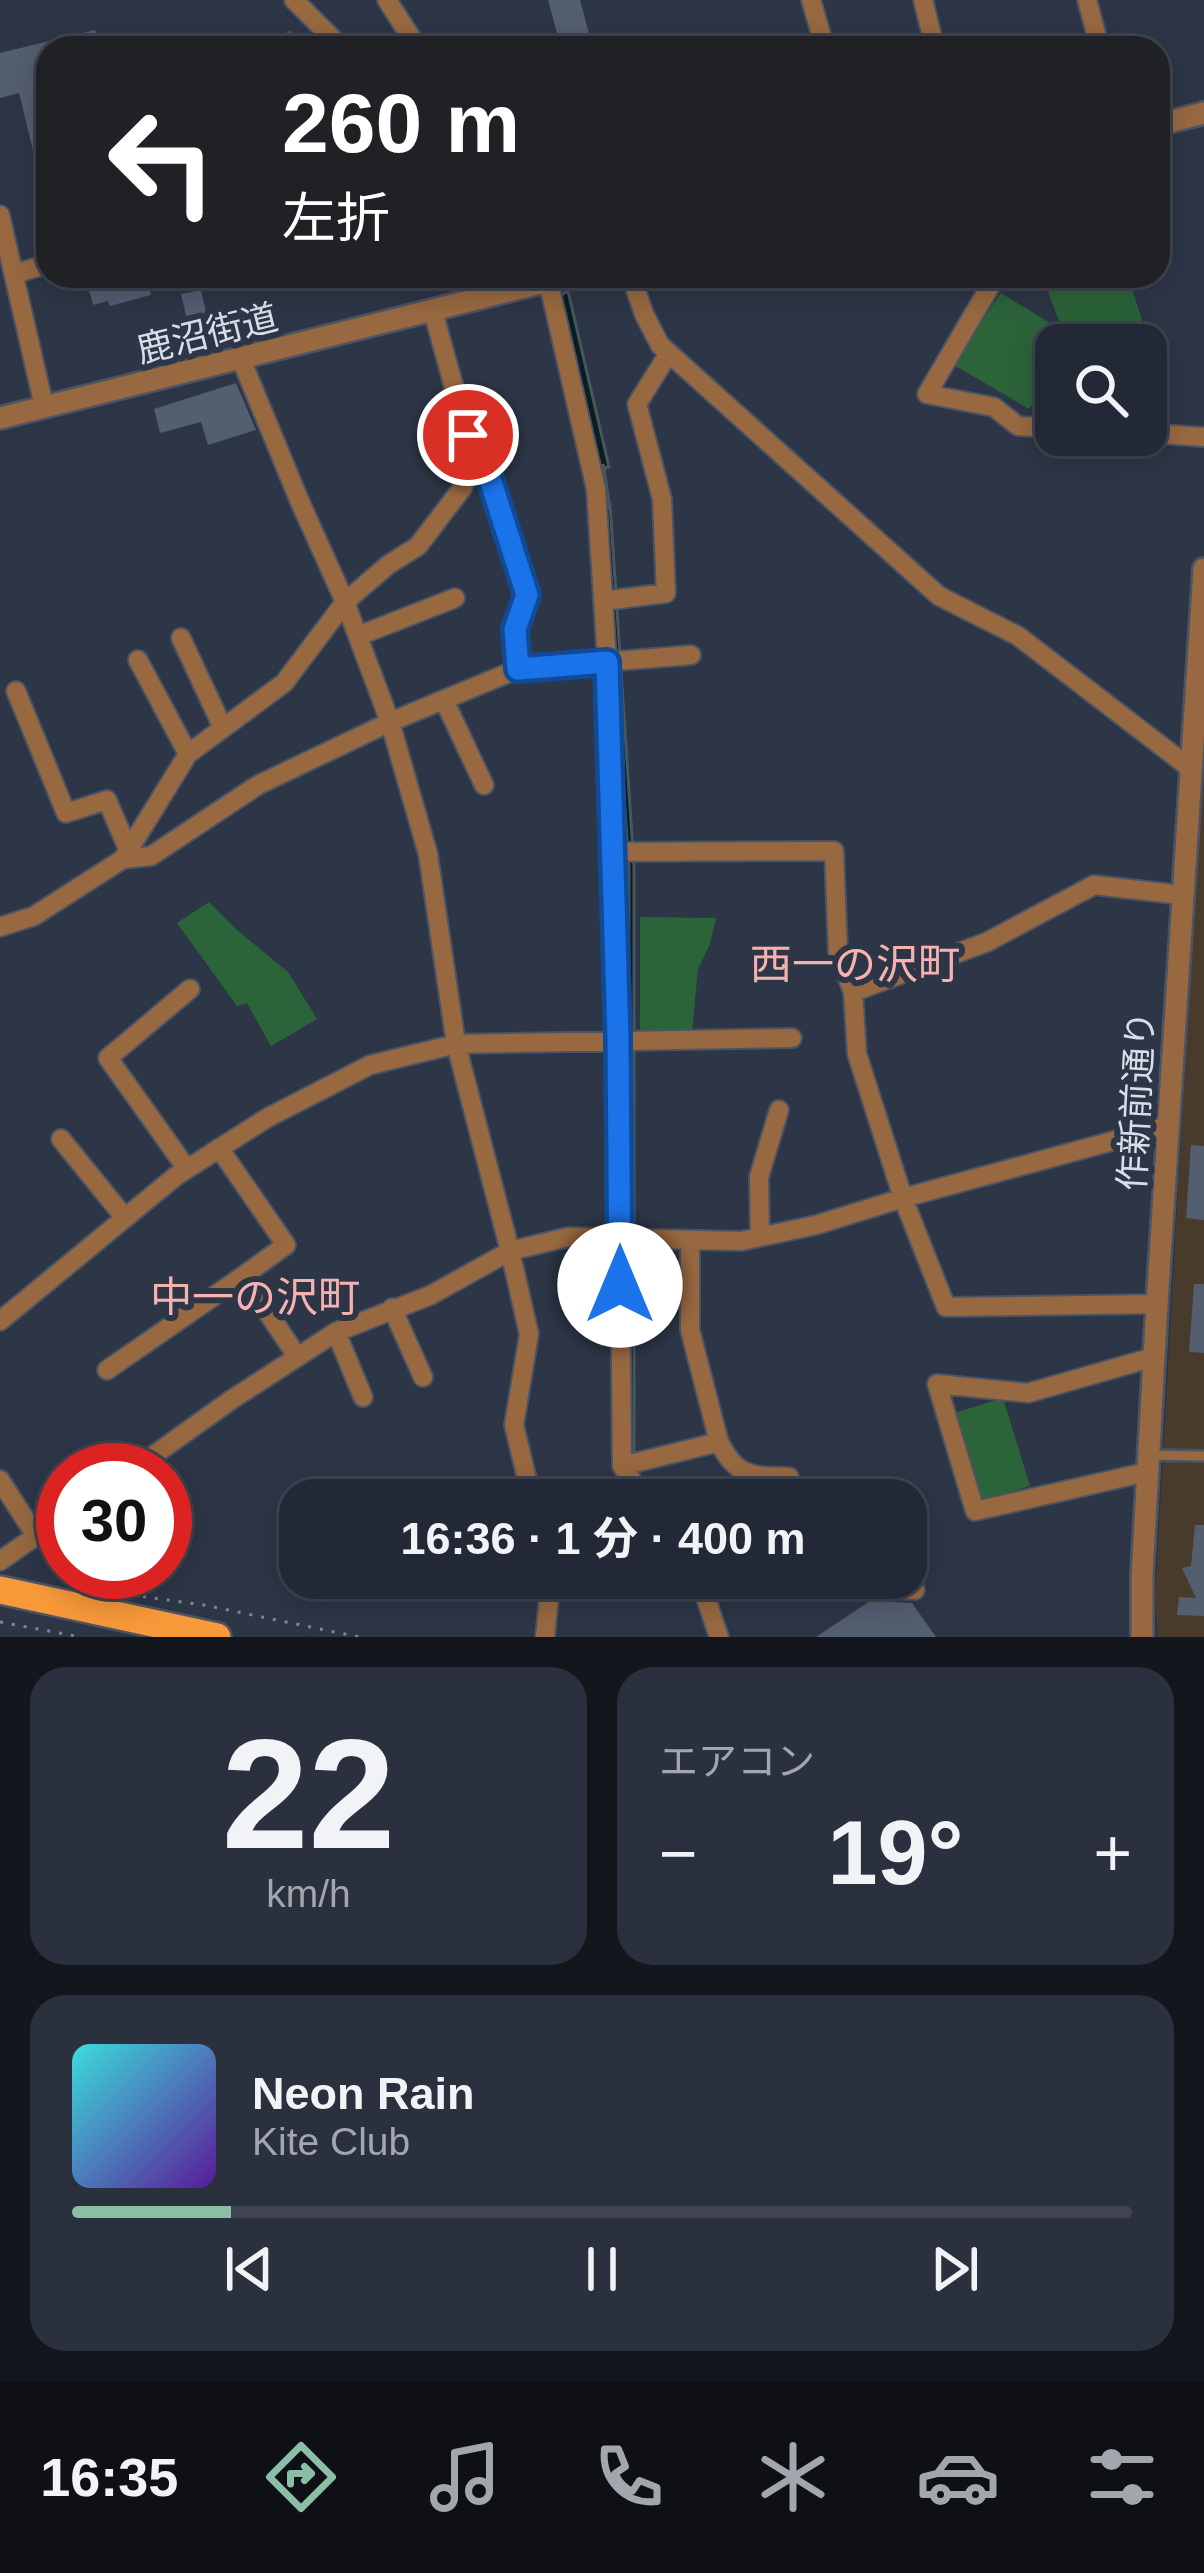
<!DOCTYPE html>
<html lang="ja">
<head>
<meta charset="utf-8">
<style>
	:root { --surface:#222835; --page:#2a303d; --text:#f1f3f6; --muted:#a2a6ad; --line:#3f4450; --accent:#8abfa5 }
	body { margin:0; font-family:Arial,"Noto Sans JP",sans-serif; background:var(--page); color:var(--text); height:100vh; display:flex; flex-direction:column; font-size:45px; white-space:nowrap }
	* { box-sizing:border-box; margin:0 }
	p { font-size:39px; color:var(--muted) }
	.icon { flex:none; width:66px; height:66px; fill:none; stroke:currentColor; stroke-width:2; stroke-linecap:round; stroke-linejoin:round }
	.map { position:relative; height:1637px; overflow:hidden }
	.details { display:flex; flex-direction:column; gap:30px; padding:30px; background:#13161d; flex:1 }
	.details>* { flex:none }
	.hud { position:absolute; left:36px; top:36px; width:1134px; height:252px; border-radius:36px; box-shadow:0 6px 30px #0003,0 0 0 3px var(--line); background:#202124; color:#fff; overflow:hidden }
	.fabs { position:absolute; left:1035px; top:324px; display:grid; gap:24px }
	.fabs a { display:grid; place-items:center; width:132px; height:132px; border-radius:24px; background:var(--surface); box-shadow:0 6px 30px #0003,0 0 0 3px var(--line); font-size:60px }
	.speed { position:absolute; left:36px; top:1443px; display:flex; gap:24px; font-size:60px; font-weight:700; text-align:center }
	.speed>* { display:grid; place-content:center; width:156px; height:156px; border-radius:50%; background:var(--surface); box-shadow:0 6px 30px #0003,0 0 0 3px var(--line); line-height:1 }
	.speed .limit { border:18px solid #d22; background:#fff; color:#111 }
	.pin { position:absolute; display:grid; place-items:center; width:102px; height:102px; color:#fff; margin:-51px; border:6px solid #fff; border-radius:50%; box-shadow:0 3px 12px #0007 }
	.me { position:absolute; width:132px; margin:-66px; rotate:0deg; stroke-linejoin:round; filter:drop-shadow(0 0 9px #0008) }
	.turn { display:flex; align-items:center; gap:42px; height:252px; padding:0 48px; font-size:54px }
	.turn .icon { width:156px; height:156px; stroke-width:2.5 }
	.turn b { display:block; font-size:84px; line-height:102px }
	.big { font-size:90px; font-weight:700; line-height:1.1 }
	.details .tile { flex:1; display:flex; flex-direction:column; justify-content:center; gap:18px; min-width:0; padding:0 42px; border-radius:36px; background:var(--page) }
	.details .dial { align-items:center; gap:0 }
	.dial b { font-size:156px; line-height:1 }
	.song { display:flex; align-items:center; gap:36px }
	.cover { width:144px; height:144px; border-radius:18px; background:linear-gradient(135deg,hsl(180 70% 55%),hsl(270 70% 35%)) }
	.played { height:12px; border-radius:6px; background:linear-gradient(90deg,var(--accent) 15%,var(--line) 15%) }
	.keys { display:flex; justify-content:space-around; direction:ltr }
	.heat { display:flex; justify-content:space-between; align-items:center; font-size:66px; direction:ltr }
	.details .tiles { flex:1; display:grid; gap:30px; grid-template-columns:1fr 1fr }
	.tile:last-child { grid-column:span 2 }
	.trip { position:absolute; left:279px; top:1479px; width:648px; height:120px; border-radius:36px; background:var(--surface); box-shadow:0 6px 30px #0003,0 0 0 3px var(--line); font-weight:700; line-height:120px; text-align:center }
	.dock { display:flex; height:192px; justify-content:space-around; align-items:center; background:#0e1015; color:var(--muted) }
	.dock .icon { width:84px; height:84px }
	.dock .current { color:var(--accent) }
	.dock b { font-size:54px; color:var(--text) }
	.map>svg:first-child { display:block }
	.education { fill:#483b2c }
	.green { fill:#2c643a }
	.water { fill:#0b1d21; stroke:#48575d; stroke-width:3 }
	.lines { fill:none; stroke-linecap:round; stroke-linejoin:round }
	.stream { stroke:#48575d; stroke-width:4.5 }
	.building { fill:#545e71 }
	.service-casing { stroke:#4c5464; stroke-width:14 }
	.minor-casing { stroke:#4c5464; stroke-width:22 }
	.tertiary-casing { stroke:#4c5464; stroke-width:26 }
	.primary-casing { stroke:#4c5464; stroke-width:32 }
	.path { stroke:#808795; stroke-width:3; stroke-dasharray:3 9; stroke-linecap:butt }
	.service { stroke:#986941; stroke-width:9 }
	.minor { stroke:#986941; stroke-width:18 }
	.tertiary { stroke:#986941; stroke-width:21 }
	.primary { stroke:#f8993a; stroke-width:27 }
	.route-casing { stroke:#114b97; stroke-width:30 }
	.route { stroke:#1a73e8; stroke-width:21 }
	.labels { text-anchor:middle; stroke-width:12; stroke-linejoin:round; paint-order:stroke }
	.street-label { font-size:36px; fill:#d8dee9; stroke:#2d3647 }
	.quarter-label { font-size:42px; fill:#f6b1b0; stroke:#2d3647 }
</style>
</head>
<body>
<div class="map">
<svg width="1204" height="1637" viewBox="0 0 1204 1637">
	<rect width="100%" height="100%" fill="#2d3647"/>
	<path class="education" d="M1204 732V1637H1158L1155 1599Z"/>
	<path class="green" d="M1053 276H1128L1149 342 1133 345H1056V365L1029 409 952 364 1001 293 1063 331 1043 279Z
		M209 902 237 930 288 972 317 1019 271 1046 247 1003 237 1006 177 923Z
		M640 917 716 918 710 944 698 969 692 1032 640 1031Z
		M1003 1398 1030 1486 978 1502 951 1414Z"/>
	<path class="water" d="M568 291 609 467 599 469 560 296Z
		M610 504 634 867V1458L628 1459 629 868 604 505Z"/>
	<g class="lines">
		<path class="stream" d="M289 33 316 48
			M603 466 609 508"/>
	</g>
	<path class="building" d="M548 0H580L593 48H561Z
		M95 30 100 48H48V192H43L19 93 0 98V53Z
		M85 276H184L185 280 150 289 151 295 110 306 108 301 93 305Z
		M425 276H469L470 281 437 289Z
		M201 290 213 342 193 346 181 294Z
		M236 383 256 430 208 445 201 422 160 433 154 409Z
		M1191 1145 1204 1146V1220L1186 1218Z
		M1194 1284H1204V1353L1189 1352Z
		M1195 1525H1204V1616L1177 1615 1179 1597 1196 1598 1182 1568 1191 1566Z
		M870 1601 912 1603 936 1637H816Z"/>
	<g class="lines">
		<defs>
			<path id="service" d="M1148 1455 1204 1456"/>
			<path id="minor" d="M294 0 342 48
				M387 0 418 48
				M811 0 825 48
				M923 0 935 48
				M1087 0 1100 48
				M0 215 44 406
				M14 274 48 264
				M547 276 596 489 607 661 618 1039 622 1466 645 1500
				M631 276 644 314 660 345 939 596 1018 636 1190 768
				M996 276 927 394 994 407 1018 426 1056 428
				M241 359 300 502 345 602 390 722 428 854 456 1044 510 1251 529 1334 514 1425 532 1500
				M1146 433 1204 437
				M472 440 483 457 527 595 515 629 518 669
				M603 601 666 593 662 499 637 404 669 353
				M358 636 455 598
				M181 638 223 728
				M138 660 188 754
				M16 691 66 813 107 800 128 849
				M444 700 484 785
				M613 852 834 851 838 952 853 992
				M123 859 188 754 284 683 345 602 388 565 418 546 463 487 472 453 433 311
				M0 927 34 916 123 859 151 856 258 785 390 722 518 669 691 655
				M61 1139 125 1218
				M219 1148 286 1245 243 1276 297 1356
				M187 1169 108 1058 190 989
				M760 1237 759 1177 779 1110
				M690 1240V1330L719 1442
				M1157 1304 946 1307 903 1198 857 1054 853 992 987 942 1094 885 1182 895
				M392 1308 423 1377
				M0 1321 176 1176 267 1118 370 1065 456 1044 792 1038
				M336 1332 363 1397
				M107 1370 243 1276
				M622 1466 719 1442C737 1478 752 1476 789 1477
				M133 1470 231 1400 336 1332 431 1295 510 1251 568 1237 741 1241 816 1225 903 1198 1168 1126
				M1147 1472 975 1511 937 1384 1028 1393 1154 1357
				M0 1480 36 1536
				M0 1561 63 1517
				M699 1578 719 1637
				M700 1580 915 1590
				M545 1637 551 1578"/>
			<path id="tertiary" d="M1158 125 1204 113
				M0 418 569 276
				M1142 1637V1576L1157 1304 1204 569"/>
			<path id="primary" d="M0 1590 217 1637"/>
		</defs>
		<use href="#service" class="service-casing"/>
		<use href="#minor" class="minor-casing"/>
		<use href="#tertiary" class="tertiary-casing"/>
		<use href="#primary" class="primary-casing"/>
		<path class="path" d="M131 1595 204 1605 359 1637
			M0 1622 81 1637"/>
		<use href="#service" class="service"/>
		<use href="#minor" class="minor"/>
		<use href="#tertiary" class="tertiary"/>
		<use href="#primary" class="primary"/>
	</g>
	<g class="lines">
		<defs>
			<path id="route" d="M468 435 483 457 527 595 515 629 518 669 607 662 618 1039 620 1285"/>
		</defs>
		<use href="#route" class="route-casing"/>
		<use href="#route" class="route"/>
	</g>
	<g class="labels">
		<g class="street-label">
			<text transform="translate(207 333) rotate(-14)" y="13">鹿沼街道</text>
			<text transform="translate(1136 1101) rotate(-87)" y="13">作新前通り</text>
		</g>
		<g class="quarter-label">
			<text x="855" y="979">西一の沢町</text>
			<text x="255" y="1312">中一の沢町</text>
		</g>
	</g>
</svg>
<div class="fabs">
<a><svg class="icon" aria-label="search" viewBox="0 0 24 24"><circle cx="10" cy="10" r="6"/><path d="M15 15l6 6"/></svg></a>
</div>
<div class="speed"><div class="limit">30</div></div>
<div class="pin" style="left:468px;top:435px;background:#d93025"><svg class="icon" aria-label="arrive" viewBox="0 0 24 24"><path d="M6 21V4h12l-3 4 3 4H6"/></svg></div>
<svg class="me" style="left:620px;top:1285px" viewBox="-20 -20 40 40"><circle r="19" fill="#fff"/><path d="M0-13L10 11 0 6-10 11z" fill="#1a73e8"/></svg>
<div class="trip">16:36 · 1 分 · 400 m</div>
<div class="hud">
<div class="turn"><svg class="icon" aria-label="left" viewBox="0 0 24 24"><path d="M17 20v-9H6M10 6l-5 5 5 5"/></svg><div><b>260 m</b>左折</div></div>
</div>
</div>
<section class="details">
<div class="tiles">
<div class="tile dial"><b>22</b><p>km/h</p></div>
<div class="tile"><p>エアコン</p>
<div class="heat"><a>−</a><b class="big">19°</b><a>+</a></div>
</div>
<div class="tile">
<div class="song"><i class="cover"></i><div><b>Neon Rain</b><p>Kite Club</p></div></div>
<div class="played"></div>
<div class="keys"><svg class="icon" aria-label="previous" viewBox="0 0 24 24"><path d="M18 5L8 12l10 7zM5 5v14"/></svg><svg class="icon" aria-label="pause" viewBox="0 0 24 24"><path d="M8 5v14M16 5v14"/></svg><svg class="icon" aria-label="next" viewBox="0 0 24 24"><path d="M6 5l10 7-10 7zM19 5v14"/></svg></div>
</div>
</div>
</section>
<nav class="dock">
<b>16:35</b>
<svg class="icon current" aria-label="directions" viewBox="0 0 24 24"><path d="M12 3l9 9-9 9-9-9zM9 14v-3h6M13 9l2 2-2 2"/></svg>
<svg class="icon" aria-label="music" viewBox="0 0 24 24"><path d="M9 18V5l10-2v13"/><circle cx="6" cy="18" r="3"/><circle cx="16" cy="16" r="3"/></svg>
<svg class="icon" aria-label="phone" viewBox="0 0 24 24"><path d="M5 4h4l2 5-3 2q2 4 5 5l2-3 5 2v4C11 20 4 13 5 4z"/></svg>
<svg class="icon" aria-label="climate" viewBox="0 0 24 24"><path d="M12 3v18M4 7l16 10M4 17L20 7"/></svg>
<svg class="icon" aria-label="car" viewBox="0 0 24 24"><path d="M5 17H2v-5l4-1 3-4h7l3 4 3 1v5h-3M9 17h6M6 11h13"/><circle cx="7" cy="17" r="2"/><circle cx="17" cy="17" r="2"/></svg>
<svg class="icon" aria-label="filters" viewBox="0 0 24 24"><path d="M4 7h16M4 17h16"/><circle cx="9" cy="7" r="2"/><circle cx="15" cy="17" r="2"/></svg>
</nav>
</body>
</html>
